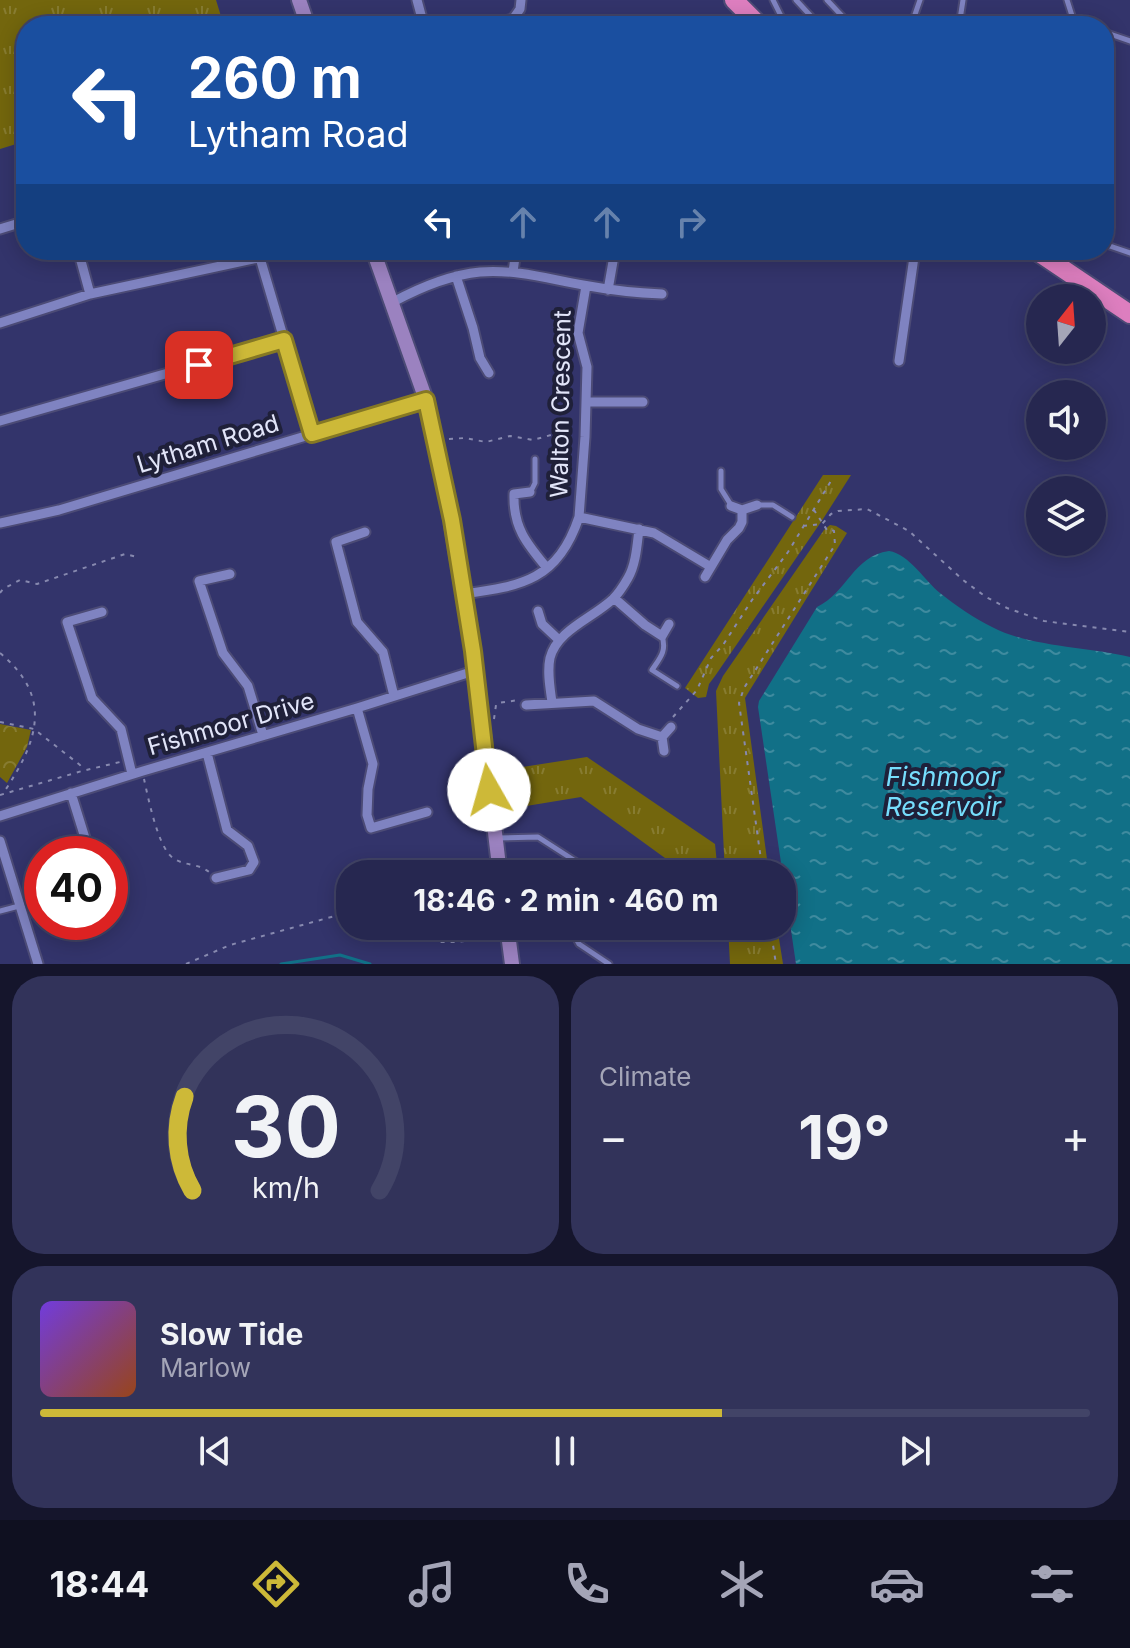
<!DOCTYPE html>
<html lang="en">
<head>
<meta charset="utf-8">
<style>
	:root { --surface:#262750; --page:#32335a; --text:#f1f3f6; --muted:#a4a5b7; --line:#424467; --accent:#cdb938 }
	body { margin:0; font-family:Inter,sans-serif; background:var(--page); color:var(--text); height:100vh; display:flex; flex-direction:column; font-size:30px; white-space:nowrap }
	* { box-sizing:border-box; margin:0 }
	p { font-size:26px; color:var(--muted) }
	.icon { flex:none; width:44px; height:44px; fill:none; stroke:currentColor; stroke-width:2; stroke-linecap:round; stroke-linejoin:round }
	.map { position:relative; height:964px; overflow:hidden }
	.side { display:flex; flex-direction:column; gap:12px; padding:12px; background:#15152c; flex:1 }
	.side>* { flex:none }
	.banner { position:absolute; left:16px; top:16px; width:1098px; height:244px; border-radius:32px; box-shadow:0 4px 20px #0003,0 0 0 2px var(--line); background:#1a4fa0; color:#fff; overflow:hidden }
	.needle { width:52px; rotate:17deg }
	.controls { position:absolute; left:1026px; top:284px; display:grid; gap:16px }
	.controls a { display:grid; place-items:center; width:80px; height:80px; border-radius:50%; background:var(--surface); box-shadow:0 4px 20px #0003,0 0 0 2px var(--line); font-size:40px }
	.speed { position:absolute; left:24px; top:836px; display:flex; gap:16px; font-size:40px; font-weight:700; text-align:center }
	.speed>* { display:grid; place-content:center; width:104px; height:104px; border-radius:50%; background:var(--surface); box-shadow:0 4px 20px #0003,0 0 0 2px var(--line); line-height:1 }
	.speed .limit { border:12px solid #d22; background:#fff; color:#111 }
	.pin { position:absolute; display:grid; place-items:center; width:68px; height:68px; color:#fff; margin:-34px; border-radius:16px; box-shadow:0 4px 12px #0006 }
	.me { position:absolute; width:88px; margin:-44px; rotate:353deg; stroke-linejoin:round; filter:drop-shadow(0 0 6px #0008) }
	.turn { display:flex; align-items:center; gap:28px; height:168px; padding:0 40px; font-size:36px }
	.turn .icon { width:104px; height:104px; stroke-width:2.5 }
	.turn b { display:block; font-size:56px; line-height:68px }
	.lanes { display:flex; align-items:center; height:76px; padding:0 40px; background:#0003; justify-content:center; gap:40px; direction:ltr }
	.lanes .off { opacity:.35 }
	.big { font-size:60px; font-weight:700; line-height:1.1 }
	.side .widget { flex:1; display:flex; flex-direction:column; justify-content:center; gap:12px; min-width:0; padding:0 28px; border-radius:32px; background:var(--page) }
	.side .dial { align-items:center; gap:0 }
	.dial svg { height:208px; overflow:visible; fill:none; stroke:var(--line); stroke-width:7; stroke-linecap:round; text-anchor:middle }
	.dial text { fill:var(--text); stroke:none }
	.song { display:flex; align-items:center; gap:24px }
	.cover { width:96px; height:96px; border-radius:12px; background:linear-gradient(135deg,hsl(260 70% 55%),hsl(20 70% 35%)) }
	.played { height:8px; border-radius:4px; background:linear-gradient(90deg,var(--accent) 65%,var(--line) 65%) }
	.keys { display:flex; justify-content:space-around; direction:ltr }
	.heat { display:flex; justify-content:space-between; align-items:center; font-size:44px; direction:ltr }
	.side .tiles { flex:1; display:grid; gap:12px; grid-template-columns:1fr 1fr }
	.widget:last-child { grid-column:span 2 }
	.trip { position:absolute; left:336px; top:860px; width:460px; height:80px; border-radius:32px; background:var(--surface); box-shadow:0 4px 20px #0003,0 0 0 2px var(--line); font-weight:700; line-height:80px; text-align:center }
	.dock { display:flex; height:128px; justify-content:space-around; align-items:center; background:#0f1020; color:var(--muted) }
	.dock .icon { width:56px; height:56px }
	.dock .on { color:var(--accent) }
	.dock b { font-size:36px; color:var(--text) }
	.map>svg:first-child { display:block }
	.grass { fill:url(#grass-tufts) }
	.park { fill:url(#park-crowns) }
	.water { fill:url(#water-ripples) }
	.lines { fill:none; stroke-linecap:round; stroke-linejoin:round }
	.stream { stroke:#117087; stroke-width:3 }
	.lane-casing { stroke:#4c4b76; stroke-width:9 }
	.street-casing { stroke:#4c4b76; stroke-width:13 }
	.secondary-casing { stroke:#4c4b76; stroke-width:18 }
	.highway-casing { stroke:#4c4b76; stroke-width:22 }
	.path { stroke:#8789af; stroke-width:2; stroke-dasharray:4 6; stroke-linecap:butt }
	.lane { stroke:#7f83c1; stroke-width:5 }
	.street { stroke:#7f83c1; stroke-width:9 }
	.secondary { stroke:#9b82c0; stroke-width:14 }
	.highway { stroke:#dd7ebf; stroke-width:18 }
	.route-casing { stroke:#857824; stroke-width:20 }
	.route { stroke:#cdb938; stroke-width:14 }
	.labels { text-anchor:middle; stroke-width:8; stroke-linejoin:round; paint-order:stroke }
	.street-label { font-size:24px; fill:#e2e5f9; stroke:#1f2039 }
	.water-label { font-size:26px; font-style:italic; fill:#76defd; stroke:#1f2039 }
</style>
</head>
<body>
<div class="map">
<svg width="1130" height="964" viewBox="0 0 1130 964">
	<defs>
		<pattern id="grass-tufts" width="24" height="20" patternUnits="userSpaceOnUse" patternTransform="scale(2)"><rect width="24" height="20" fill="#73660d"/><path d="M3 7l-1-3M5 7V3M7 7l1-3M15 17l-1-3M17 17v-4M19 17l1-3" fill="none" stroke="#877c31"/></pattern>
		<pattern id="park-crowns" width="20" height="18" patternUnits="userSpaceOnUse" patternTransform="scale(2)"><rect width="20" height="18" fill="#73660d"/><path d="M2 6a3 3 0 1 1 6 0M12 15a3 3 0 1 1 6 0" fill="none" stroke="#877c31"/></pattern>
		<pattern id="water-ripples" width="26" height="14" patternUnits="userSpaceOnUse" patternTransform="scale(2)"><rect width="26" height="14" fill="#117087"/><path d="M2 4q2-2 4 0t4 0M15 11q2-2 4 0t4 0" fill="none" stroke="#3f8b9f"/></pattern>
	</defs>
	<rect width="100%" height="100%" fill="#33346b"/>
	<path class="grass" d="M0 0H216L224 26H26V141L0 149Z
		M823 475H851L823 519 715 676 709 684 706 697 698 698 685 688Z
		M830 525 836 526 847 533 745 698 769 874H725L716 691 723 676 824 530Z
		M587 757 715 844 718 874H687L581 797 495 811 490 772Z
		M728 926H777L783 964H730Z"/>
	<path class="park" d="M0 724 31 730 27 747 7 783 0 777Z"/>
	<path class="water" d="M889 551C909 554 926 582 940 593 956 606 974 618 992 627 1030 647 1088 647 1130 657V964H796L758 707 759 701 817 607C847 593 853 556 889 551Z"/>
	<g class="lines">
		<path class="stream" d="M281 964 340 955 370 964"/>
		<defs>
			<path id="lane" d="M773 0 784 22 788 26
				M796 0 820 26
				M827 0 843 17 834 26
				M1067 0 1074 22 1086 26
				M911 26 920 0
				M959 26 963 0
				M1104 32 1130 41
				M1104 244 1130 253
				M721 471V489L731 505
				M531 491 535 483V459
				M758 505H773L792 517
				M662 636C667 651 660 658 652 670L677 686
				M496 838 538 837 583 866
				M0 911 19 906
				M569 926 579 944 609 964"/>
			<path id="street" d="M417 0 424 26
				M485 26 513 19 520 9 521 0
				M0 229 26 221
				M78 250 90 294
				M323 250 329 252 337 250
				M260 258 312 434
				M513 272 516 250
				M456 276 473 328 480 358 489 373
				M608 290 615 250
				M393 302C419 288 449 275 480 272 515 269 549 279 583 285 610 290 635 293 662 294
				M0 323 90 294 295 250
				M899 361 915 250
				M586 402H643
				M0 421 284 340
				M530 492 514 494C513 527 526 543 547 568
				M731 506 742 510 757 505
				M579 517 654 533 711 567
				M0 523 59 510 426 400
				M365 532 336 542 357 622 383 652 394 696
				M230 574 199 581 223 653 248 686 263 735
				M705 577 727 540 739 528 742 522V510
				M464 594C522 586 558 580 579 517L585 437 587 367 578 333 586 286
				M614 598 645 625 662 636 669 624
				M538 611 542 624 559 640
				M102 612 67 622 92 698 121 729 132 774
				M552 702C550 688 547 672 550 658 557 630 593 618 613 599 619 593 624 585 628 578 636 564 637 545 639 529
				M526 705 594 701 638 729 662 737
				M357 708 373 764 368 789 367 815 371 828 427 812
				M664 751 662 737 671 727
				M207 753 227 830 248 846 254 862 249 870 216 878
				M71 793 90 854
				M0 816 143 771 357 708 474 671
				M0 841 38 964
				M110 875 116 879 118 895 110 900"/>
			<path id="secondary" d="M299 0 308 26
				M373 250 426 400 447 495 473 651 500 874
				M507 926 512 964"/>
			<path id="highway" d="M734 0 760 26
				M1035 250 1130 314"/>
		</defs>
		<use href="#lane" class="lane-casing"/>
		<use href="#street" class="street-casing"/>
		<use href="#secondary" class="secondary-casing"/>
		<use href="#highway" class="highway-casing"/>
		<path class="path" d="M449 439 465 438 486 442 510 436 533 440 551 435 576 436
			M803 526 822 524 831 514 838 511 867 509 909 531 963 580 986 597 1007 608 1044 621 1130 632
			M0 593 3 589 20 580 37 584 125 554 137 557
			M0 653C52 696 39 739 6 789
			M673 717 697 690 711 658 723 645 752 600 788 552 831 481
			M494 719 496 705 498 703 519 700
			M0 722 34 729 80 765 82 770
			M144 779C148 797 158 848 173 858 184 866 198 863 209 872
			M0 795 82 771 120 762
			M763 874 739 703 744 688 835 545 834 531 830 529 827 530 814 510
			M416 926 437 942H454L497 938
			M770 926 776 964
			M186 964 230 945 342 914H350"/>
		<use href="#lane" class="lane"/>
		<use href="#street" class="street"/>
		<use href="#secondary" class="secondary"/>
		<use href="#highway" class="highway"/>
	</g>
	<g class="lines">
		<defs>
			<path id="route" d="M199 365 284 340 312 434 426 400 452 520 473 651 489 790"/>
		</defs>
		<use href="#route" class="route-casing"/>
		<use href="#route" class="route"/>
	</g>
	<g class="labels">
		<g class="street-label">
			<text transform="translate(561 404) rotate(-89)" y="8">Walton Crescent</text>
			<text transform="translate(208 444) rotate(-17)" y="8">Lytham Road</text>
			<text transform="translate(231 724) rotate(-16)" y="8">Fishmoor Drive</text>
		</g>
		<g class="water-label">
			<text x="943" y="786">Fishmoor<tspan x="943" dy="30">Reservoir</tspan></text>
		</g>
	</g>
</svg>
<div class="controls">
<a><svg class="needle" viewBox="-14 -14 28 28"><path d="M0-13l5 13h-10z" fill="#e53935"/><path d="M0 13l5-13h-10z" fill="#a4a5b7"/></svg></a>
<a><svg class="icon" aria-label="sound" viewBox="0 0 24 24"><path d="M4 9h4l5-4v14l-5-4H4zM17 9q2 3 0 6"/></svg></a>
<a><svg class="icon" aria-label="layers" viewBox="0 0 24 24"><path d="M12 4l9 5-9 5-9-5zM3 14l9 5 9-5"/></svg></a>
</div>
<div class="speed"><div class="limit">40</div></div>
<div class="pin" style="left:199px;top:365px;background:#d93025"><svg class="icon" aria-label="arrive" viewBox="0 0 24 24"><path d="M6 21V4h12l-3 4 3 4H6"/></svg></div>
<svg class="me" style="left:489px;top:790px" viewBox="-20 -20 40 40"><circle r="19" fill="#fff"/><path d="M0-13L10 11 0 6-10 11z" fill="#cdb938"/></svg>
<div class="trip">18:46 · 2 min · 460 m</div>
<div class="banner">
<div class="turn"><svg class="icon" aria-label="left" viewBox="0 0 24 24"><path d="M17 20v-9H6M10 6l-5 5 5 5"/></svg><div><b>260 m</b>Lytham Road</div></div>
<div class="lanes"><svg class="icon" aria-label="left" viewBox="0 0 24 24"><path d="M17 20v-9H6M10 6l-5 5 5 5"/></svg><svg class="icon off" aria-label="ahead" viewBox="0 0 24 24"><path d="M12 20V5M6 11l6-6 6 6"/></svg><svg class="icon off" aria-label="ahead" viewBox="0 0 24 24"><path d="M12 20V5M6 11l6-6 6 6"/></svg><svg class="icon off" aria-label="right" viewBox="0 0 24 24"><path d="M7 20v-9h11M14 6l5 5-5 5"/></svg></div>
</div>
</div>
<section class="side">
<div class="tiles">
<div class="widget dial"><svg viewBox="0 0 100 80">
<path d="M14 69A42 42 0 1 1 86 69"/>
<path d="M14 69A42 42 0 0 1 11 33" stroke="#cdb938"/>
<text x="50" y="56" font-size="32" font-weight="700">30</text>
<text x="50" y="72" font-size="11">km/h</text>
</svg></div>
<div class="widget"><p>Climate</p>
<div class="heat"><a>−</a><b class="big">19°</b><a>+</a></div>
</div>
<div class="widget">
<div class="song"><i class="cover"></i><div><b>Slow Tide</b><p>Marlow</p></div></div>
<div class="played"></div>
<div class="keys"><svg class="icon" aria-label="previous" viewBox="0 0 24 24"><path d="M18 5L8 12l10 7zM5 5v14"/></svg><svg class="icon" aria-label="pause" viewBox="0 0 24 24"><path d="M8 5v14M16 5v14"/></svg><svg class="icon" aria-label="next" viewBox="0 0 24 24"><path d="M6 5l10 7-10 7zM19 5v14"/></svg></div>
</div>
</div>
</section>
<nav class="dock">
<b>18:44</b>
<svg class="icon on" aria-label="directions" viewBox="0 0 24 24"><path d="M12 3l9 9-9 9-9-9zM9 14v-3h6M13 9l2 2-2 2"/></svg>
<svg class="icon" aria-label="music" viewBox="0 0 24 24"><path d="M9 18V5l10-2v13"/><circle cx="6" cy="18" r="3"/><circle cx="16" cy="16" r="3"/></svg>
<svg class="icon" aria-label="phone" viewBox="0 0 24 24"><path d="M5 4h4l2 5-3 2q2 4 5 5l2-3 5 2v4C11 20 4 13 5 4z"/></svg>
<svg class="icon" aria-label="climate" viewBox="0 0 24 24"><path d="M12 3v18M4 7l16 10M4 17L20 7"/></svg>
<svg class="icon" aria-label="car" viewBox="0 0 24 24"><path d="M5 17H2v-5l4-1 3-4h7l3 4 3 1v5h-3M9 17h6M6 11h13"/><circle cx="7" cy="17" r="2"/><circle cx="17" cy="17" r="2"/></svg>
<svg class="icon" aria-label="filters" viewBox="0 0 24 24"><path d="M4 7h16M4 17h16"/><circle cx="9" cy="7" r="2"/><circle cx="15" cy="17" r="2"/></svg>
</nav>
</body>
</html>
